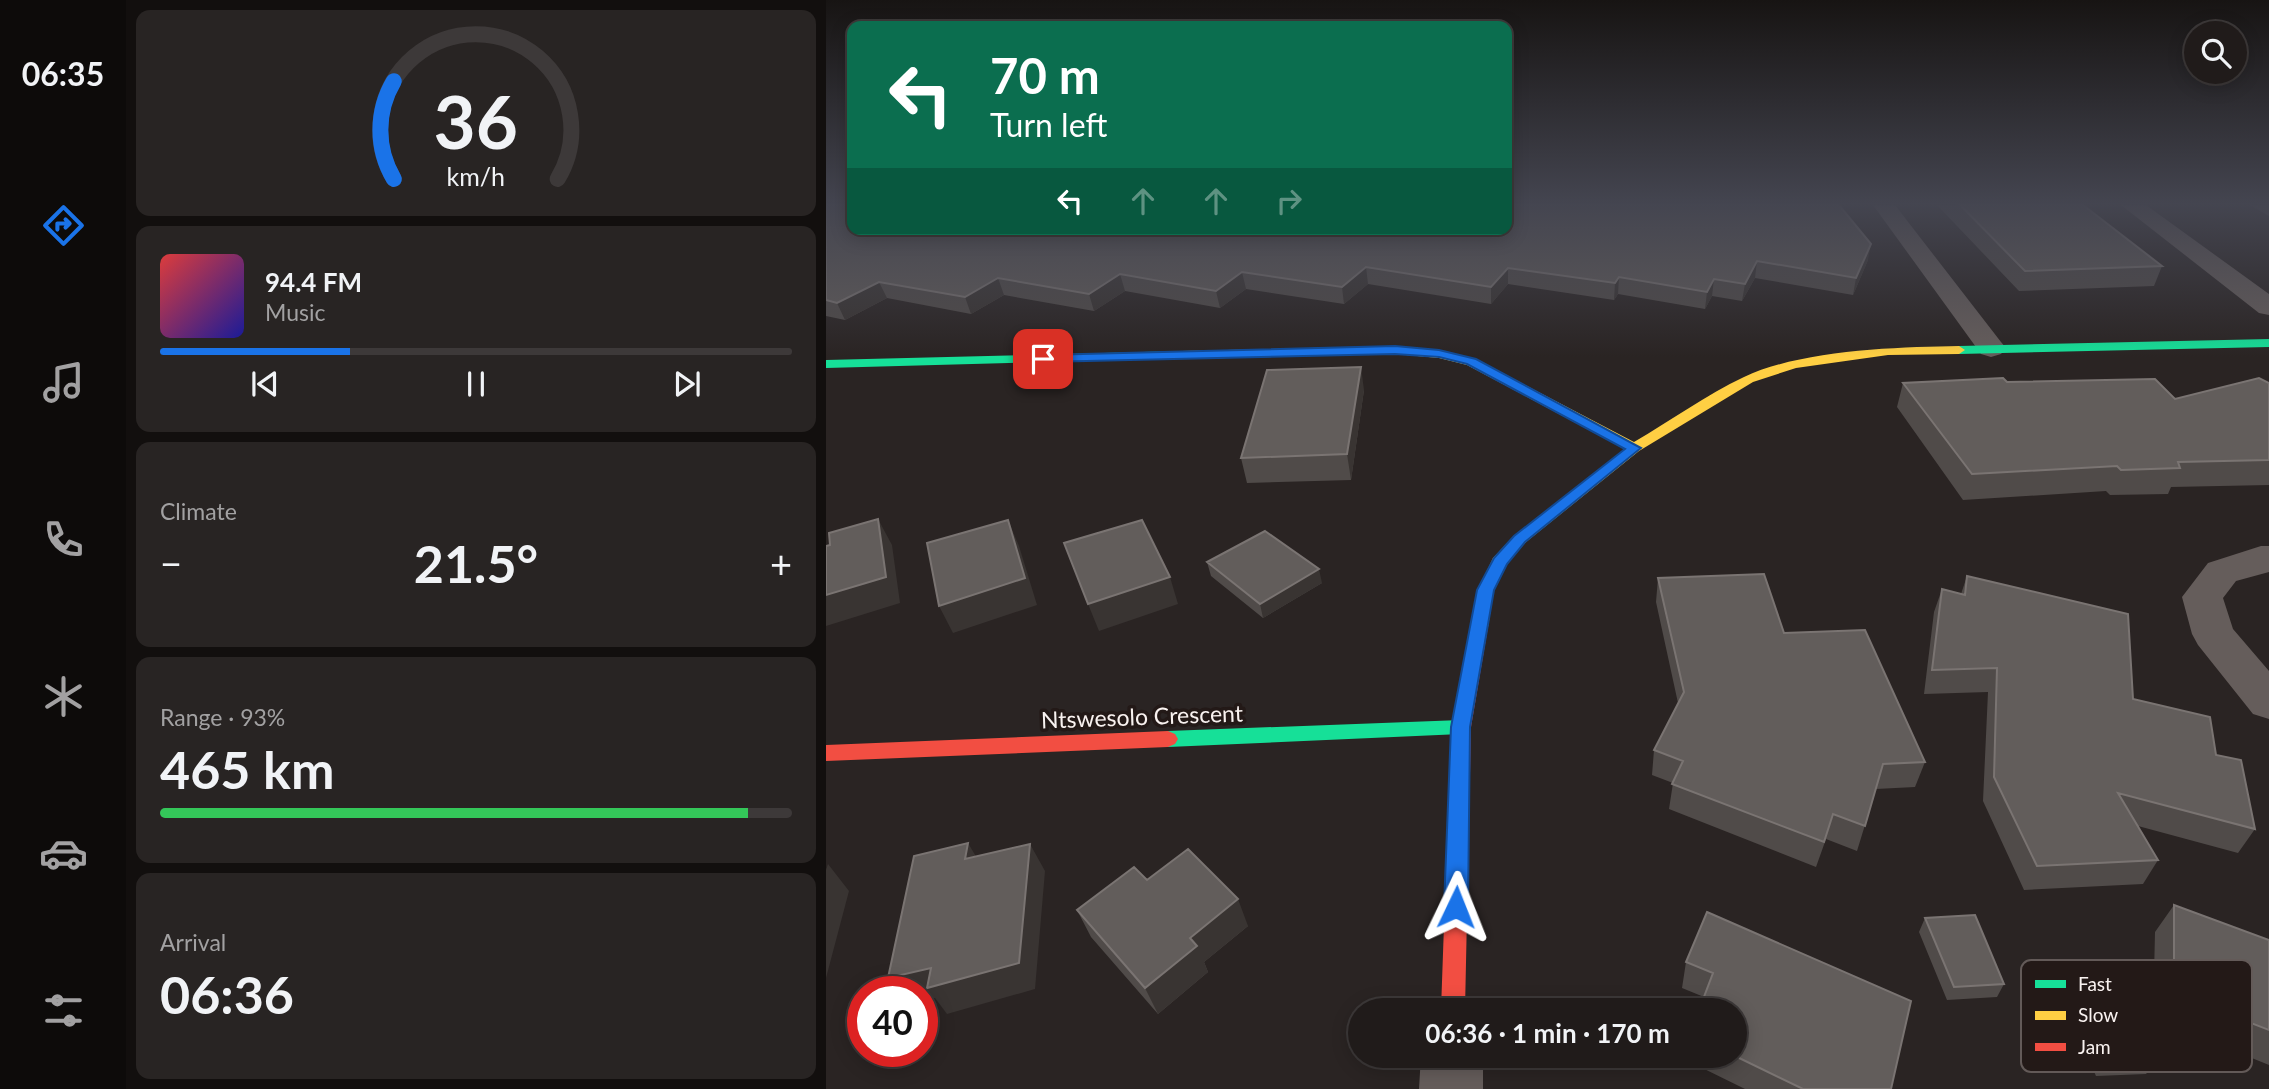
<!DOCTYPE html>
<html lang="en">
<head>
<meta charset="utf-8">
<style>
	:root { --surface:#201b1a; --page:#282423; --text:#f1f3f6; --muted:#a2a1a2; --line:#3d3939; --accent:#1a73e8 }
	body { margin:0; font-family:Lato,sans-serif; background:var(--page); color:var(--text); height:100vh; display:flex; flex-direction:column; font-size:26px; white-space:nowrap }
	* { box-sizing:border-box; margin:0 }
	p { font-size:23px; color:var(--muted) }
	.icon { flex:none; width:38px; height:38px; fill:none; stroke:currentColor; stroke-width:2; stroke-linecap:round; stroke-linejoin:round }
	.map { position:relative; flex:1; overflow:hidden }
	.side { display:flex; flex-direction:column; gap:10px; padding:10px; background:#120f0e; width:700px }
	.side>* { flex:none }
	.hud { position:absolute; left:21px; top:21px; width:665px; height:214px; border-radius:14px; box-shadow:0 4px 18px #0003,0 0 0 2px var(--line); background:#0b6e4f; color:#fff; overflow:hidden }
	.fabs { position:absolute; left:1358px; top:21px; display:grid; gap:14px }
	.fabs a { display:grid; place-items:center; width:63px; height:63px; border-radius:50%; background:var(--surface); box-shadow:0 4px 18px #0003,0 0 0 2px var(--line); font-size:35px }
	.speed { position:absolute; left:21px; top:976px; display:flex; gap:14px; font-size:35px; font-weight:700; text-align:center }
	.speed>* { display:grid; place-content:center; width:91px; height:91px; border-radius:50%; background:var(--surface); box-shadow:0 4px 18px #0003,0 0 0 2px var(--line); line-height:1 }
	.speed .limit { border:10px solid #d22; background:#fff; color:#111 }
	.pin { position:absolute; display:grid; place-items:center; width:60px; height:60px; color:#fff; margin:-30px; border-radius:14px; box-shadow:0 4px 10px #0006 }
	.me { position:absolute; width:77px; margin:-38px; rotate:2deg; stroke-linejoin:round; filter:drop-shadow(0 0 5px #0008) }
	.turn { display:flex; align-items:center; gap:24px; height:147px; padding:0 28px; font-size:32px }
	.turn .icon { width:91px; height:91px; stroke-width:2.5 }
	.turn b { display:block; font-size:49px; line-height:60px }
	.lanes { display:flex; align-items:center; height:66px; padding:0 28px; background:#0003; justify-content:center; gap:35px; direction:ltr }
	.lanes .off { opacity:.35 }
	.big { font-size:52px; font-weight:700; line-height:1.1 }
	.side .card { flex:1; display:flex; flex-direction:column; justify-content:center; gap:10px; min-width:0; padding:0 24px; border-radius:14px; background:var(--page) }
	.side .dial { align-items:center; gap:0 }
	.dial svg { height:182px; overflow:visible; fill:none; stroke:var(--line); stroke-width:7; stroke-linecap:round; text-anchor:middle }
	.dial text { fill:var(--text); stroke:none }
	.song { display:flex; align-items:center; gap:21px }
	.cover { width:84px; height:84px; border-radius:10px; background:linear-gradient(135deg,hsl(0 70% 55%),hsl(240 70% 35%)) }
	.played { height:7px; border-radius:4px; background:linear-gradient(90deg,var(--accent) 30%,var(--line) 30%) }
	.keys { display:flex; justify-content:space-around; direction:ltr }
	.heat { display:flex; justify-content:space-between; align-items:center; font-size:38px; direction:ltr }
	.charge { height:10px; border-radius:5px; background:linear-gradient(90deg,#34c759 93%,var(--line) 0) }
	.trip { position:absolute; left:522px; top:998px; width:399px; height:70px; border-radius:35px; background:var(--surface); box-shadow:0 4px 18px #0003,0 0 0 2px var(--line); font-weight:700; line-height:70px; text-align:center }
	main { display:flex; flex:1; min-height:0 }
	.tab-bar { display:flex; flex-direction:column; width:126px; justify-content:space-around; align-items:center; background:#0d0b0a; color:var(--muted) }
	.tab-bar .icon { width:49px; height:49px }
	.tab-bar .current { color:var(--accent) }
	.tab-bar b { font-size:32px; color:var(--text) }
	.map>svg:first-child { display:block }
	.lines { fill:none; stroke-linecap:round; stroke-linejoin:round }
	.street { fill:#655d5b; fill-rule:evenodd }
	.fast { fill:#16e098; fill-rule:evenodd }
	.slow { fill:#ffcf43; fill-rule:evenodd }
	.jam { fill:#f24e42; fill-rule:evenodd }
	.wall { fill:#504b49 }
	.shaded-wall { fill:#393432 }
	.building { fill:#625d5b; stroke:#7a7472; stroke-width:2 }
	.route { fill:#1a73e8; stroke:#114b97; stroke-width:2 }
	.labels { text-anchor:middle; stroke-width:7; stroke-linejoin:round; paint-order:stroke }
	.near-street-label { font-size:23px; fill:#f9f2f0; stroke:#231917 }
	.key { fill:#231917; stroke:#635a58; stroke-width:2 }
	.key-label { font-size:19px; fill:#f9f2f0 }
</style>
</head>
<body>
<main>
<nav class="tab-bar">
<b>06:35</b>
<svg class="icon current" aria-label="directions" viewBox="0 0 24 24"><path d="M12 3l9 9-9 9-9-9zM9 14v-3h6M13 9l2 2-2 2"/></svg>
<svg class="icon" aria-label="music" viewBox="0 0 24 24"><path d="M9 18V5l10-2v13"/><circle cx="6" cy="18" r="3"/><circle cx="16" cy="16" r="3"/></svg>
<svg class="icon" aria-label="phone" viewBox="0 0 24 24"><path d="M5 4h4l2 5-3 2q2 4 5 5l2-3 5 2v4C11 20 4 13 5 4z"/></svg>
<svg class="icon" aria-label="climate" viewBox="0 0 24 24"><path d="M12 3v18M4 7l16 10M4 17L20 7"/></svg>
<svg class="icon" aria-label="car" viewBox="0 0 24 24"><path d="M5 17H2v-5l4-1 3-4h7l3 4 3 1v5h-3M9 17h6M6 11h13"/><circle cx="7" cy="17" r="2"/><circle cx="17" cy="17" r="2"/></svg>
<svg class="icon" aria-label="filters" viewBox="0 0 24 24"><path d="M4 7h16M4 17h16"/><circle cx="9" cy="7" r="2"/><circle cx="15" cy="17" r="2"/></svg>
</nav>
<section class="side">
<div class="card dial"><svg viewBox="0 0 100 80">
<path d="M14 69A42 42 0 1 1 86 69"/>
<path d="M14 69A42 42 0 0 1 14 26" stroke="#1a73e8"/>
<text x="50" y="56" font-size="32" font-weight="700">36</text>
<text x="50" y="72" font-size="11">km/h</text>
</svg></div>
<div class="card">
<div class="song"><i class="cover"></i><div><b>94.4 FM</b><p>Music</p></div></div>
<div class="played"></div>
<div class="keys"><svg class="icon" aria-label="previous" viewBox="0 0 24 24"><path d="M18 5L8 12l10 7zM5 5v14"/></svg><svg class="icon" aria-label="pause" viewBox="0 0 24 24"><path d="M8 5v14M16 5v14"/></svg><svg class="icon" aria-label="next" viewBox="0 0 24 24"><path d="M6 5l10 7-10 7zM19 5v14"/></svg></div>
</div>
<div class="card"><p>Climate</p>
<div class="heat"><a>−</a><b class="big">21.5°</b><a>+</a></div>
</div>
<div class="card"><p>Range · 93%</p><b class="big">465 km</b><div class="charge"></div></div>
<div class="card"><p>Arrival</p><b class="big">06:36</b></div>
</section>
<div class="map">
<svg width="1443" height="1089" viewBox="0 0 1443 1089">
	<rect width="100%" height="100%" fill="#2a2423"/>
	<g class="lines">
		<path class="street" d="M1047 205H1069L1175 342 1180 348 1175 354 1165 357 1155 354Z
			M1295 205H1320L1443 294V315L1433 313Z
			M1435 546H1443V572L1410 581 1397 598 1407 629 1443 671V719L1427 714 1372 645 1366 634 1356 597 1382 563Z
			M595 1055H657V1089H593Z"/>
		<path class="fast" d="M1443 339V347L1133 354 1127 350 1133 346Z
			M356 351 360 352V358L0 368V360Z
			M635 720 642 722 645 727 642 732 635 734 342 747 335 744 332 739 335 734 342 731Z"/>
		<path class="slow" d="M569 346 613 350 649 359 808 442C844 421 880 395 918 377 975 350 1070 347 1133 346L1139 350 1133 354 1062 355 970 368 927 382 813 451 700 542 680 564 668 590 662 627 659 631H647L644 627 652 590 667 558 688 536 799 449 641 365 613 358 569 354 356 359 350 355 356 351Z"/>
		<path class="jam" d="M653 621 659 623 662 627 645 727 639 1010H615L625 727 644 627 647 623Z
			M342 731 349 734 352 739 349 744 342 747 0 761V745Z"/>
	</g>
	<path class="wall" d="M0 205 1042 260 1027 295 929 278 916 301 886 296 879 309 792 294 788 300 682 284 665 304 542 284 518 304 420 289 394 308 299 291 268 311 178 295 145 314 61 298 19 320 0 316Z
		M1111 205H1257L1336 266 1328 286 1193 291Z
		M1424 205H1443V216Z
		M1181 382 1349 399 1443 383V485L1345 487 1342 494 1284 495 1280 491 1137 500 1071 407 1077 383Z
		M538 390 525 480 421 483 415 458Z
		M381 562 496 583 437 618 385 576Z
		M1141 576 1307 699 1390 755 1429 829 1412 853 1312 826 1332 860 1317 884 1198 890 1157 801 1162 692 1098 694 1108 612 1116 589 1135 594Z
		M832 578 958 633 1099 762 1089 787 1050 789 1031 851 1000 839 990 867 843 809 847 783 826 775 828 750 852 703 830 602Z
		M321 880 422 926 378 962 382 972 332 1014 265 937 251 910Z
		M1348 905 1443 940V1065L1327 1018 1329 932Z
		M881 912 1065 1089H919L858 1059 859 1055H908L878 997 856 988 860 962Z
		M1099 918 1178 984 1171 997 1121 1000 1093 932Z
		M1242 978 1331 1061 1320 1074 1270 1076 1233 991Z"/>
	<path class="shaded-wall" d="M1045 244 1042 260 1027 295 1030 278Z
		M931 261 929 278 916 301 919 284Z
		M540 267 542 284 518 304 516 287Z
		M682 268V284L665 304V287Z
		M416 272 420 289 394 308 390 291Z
		M294 274 299 291 268 311 263 294Z
		M793 277 792 294 788 300 789 283Z
		M172 278 178 295 145 314 139 297Z
		M888 279 886 296 879 309 881 292Z
		M53 282 61 298 19 320 11 303Z
		M535 367 538 390 525 480 521 454Z
		M52 519 66 545 74 603 0 626V595Z
		M182 520 193 546 211 605 127 633 113 606Z
		M493 569 496 583 437 618 434 604Z
		M344 577 352 604 273 631 262 604Z
		M142 843 158 870 139 859Z
		M204 844 219 871 209 989 121 1014 109 998 96 1001V992H73L62 978Z
		M2 864 23 891 0 978V870Z
		M412 899 422 926 378 962 382 972 332 1014 319 988 364 938Z"/>
	<path class="building" d="M0 205H26V229H681V205H1013L1045 244 1030 278 931 261 919 284 888 279 881 292 793 277 789 283 682 268 665 287 540 267 516 287 416 272 390 291 294 274 263 294 172 278 139 297 53 282 11 303 0 300Z
		M1134 205H1257L1336 266 1199 271Z
		M535 367 521 454 415 458 441 370Z
		M1177 378 1181 382 1329 379 1349 399 1433 378 1443 383V460L1352 462 1354 468 1295 470 1291 466 1146 474 1077 383Z
		M52 519 60 577 0 595V546L4 545 3 533Z
		M182 520 199 578 113 606 101 543Z
		M316 520 344 577 262 604 238 543Z
		M439 531 493 569 434 604 381 562Z
		M938 574 958 633 1039 630 1099 762 1057 764 1039 826 1007 814 998 842 846 784 857 761 828 750 858 692 832 578Z
		M1141 576 1302 614 1307 699 1384 717 1390 755 1415 760 1429 829 1292 793 1332 860 1211 866 1168 777 1171 668 1106 670 1116 589 1139 595Z
		M142 843 139 859 204 844 193 963 101 988 105 968 62 978 88 856Z
		M362 849 412 899 364 938 371 946 319 988 251 910 308 867 321 880Z
		M1348 905 1443 940V1030L1348 993Z
		M881 912 1085 1001 1065 1089H977L907 1055H908V1010H873L887 973 860 962Z
		M1149 915 1178 984 1128 987 1099 918Z"/>
	<linearGradient id="sky" x2="0" y2="1"><stop stop-color="#171413"/><stop offset="0.57" stop-color="#444550"/><stop offset="1" stop-color="#444550" stop-opacity="0"/></linearGradient>
	<rect width="1443" height="357" fill="url(#sky)"/>
	<path class="route" d="M569 346 613 350 650 359 815 448 699 542 681 564 668 590 644 727 642 907 638 914 630 917 622 914 618 907 625 727 651 590 668 558 688 536 799 449 641 364 613 357 569 354 217 362 211 359 217 355Z"/>
	<g class="labels">
		<g class="near-street-label">
			<text transform="translate(316 717) rotate(-2)" y="8">Ntswesolo Crescent</text>
		</g>
	</g>
	<rect x="1195" y="960" width="231" height="112" rx="10" class="key"/>
	<rect x="1209" y="980" width="31" height="8" fill="#16e098"/>
	<rect x="1209" y="1011" width="31" height="9" fill="#ffcf43"/>
	<rect x="1209" y="1043" width="31" height="8" fill="#f24e42"/>
	<g class="key-label">
		<text x="1252" y="991">Fast</text>
		<text x="1252" y="1022">Slow</text>
		<text x="1252" y="1054">Jam</text>
	</g>
</svg>
<div class="fabs">
<a><svg class="icon" aria-label="search" viewBox="0 0 24 24"><circle cx="10" cy="10" r="6"/><path d="M15 15l6 6"/></svg></a>
</div>
<div class="speed"><div class="limit">40</div></div>
<div class="pin" style="left:217px;top:359px;background:#d93025"><svg class="icon" aria-label="arrive" viewBox="0 0 24 24"><path d="M6 21V4h12l-3 4 3 4H6"/></svg></div>
<svg class="me" style="left:630px;top:907px" viewBox="-20 -20 40 40"><path d="M0-17L14 15 0 8-14 15z" fill="#1a73e8" stroke="#fff" stroke-width="4"/></svg>
<div class="trip">06:36 · 1 min · 170 m</div>
<div class="hud">
<div class="turn"><svg class="icon" aria-label="left" viewBox="0 0 24 24"><path d="M17 20v-9H6M10 6l-5 5 5 5"/></svg><div><b>70 m</b>Turn left</div></div>
<div class="lanes"><svg class="icon" aria-label="left" viewBox="0 0 24 24"><path d="M17 20v-9H6M10 6l-5 5 5 5"/></svg><svg class="icon off" aria-label="ahead" viewBox="0 0 24 24"><path d="M12 20V5M6 11l6-6 6 6"/></svg><svg class="icon off" aria-label="ahead" viewBox="0 0 24 24"><path d="M12 20V5M6 11l6-6 6 6"/></svg><svg class="icon off" aria-label="right" viewBox="0 0 24 24"><path d="M7 20v-9h11M14 6l5 5-5 5"/></svg></div>
</div>
</div>
</main>
</body>
</html>
